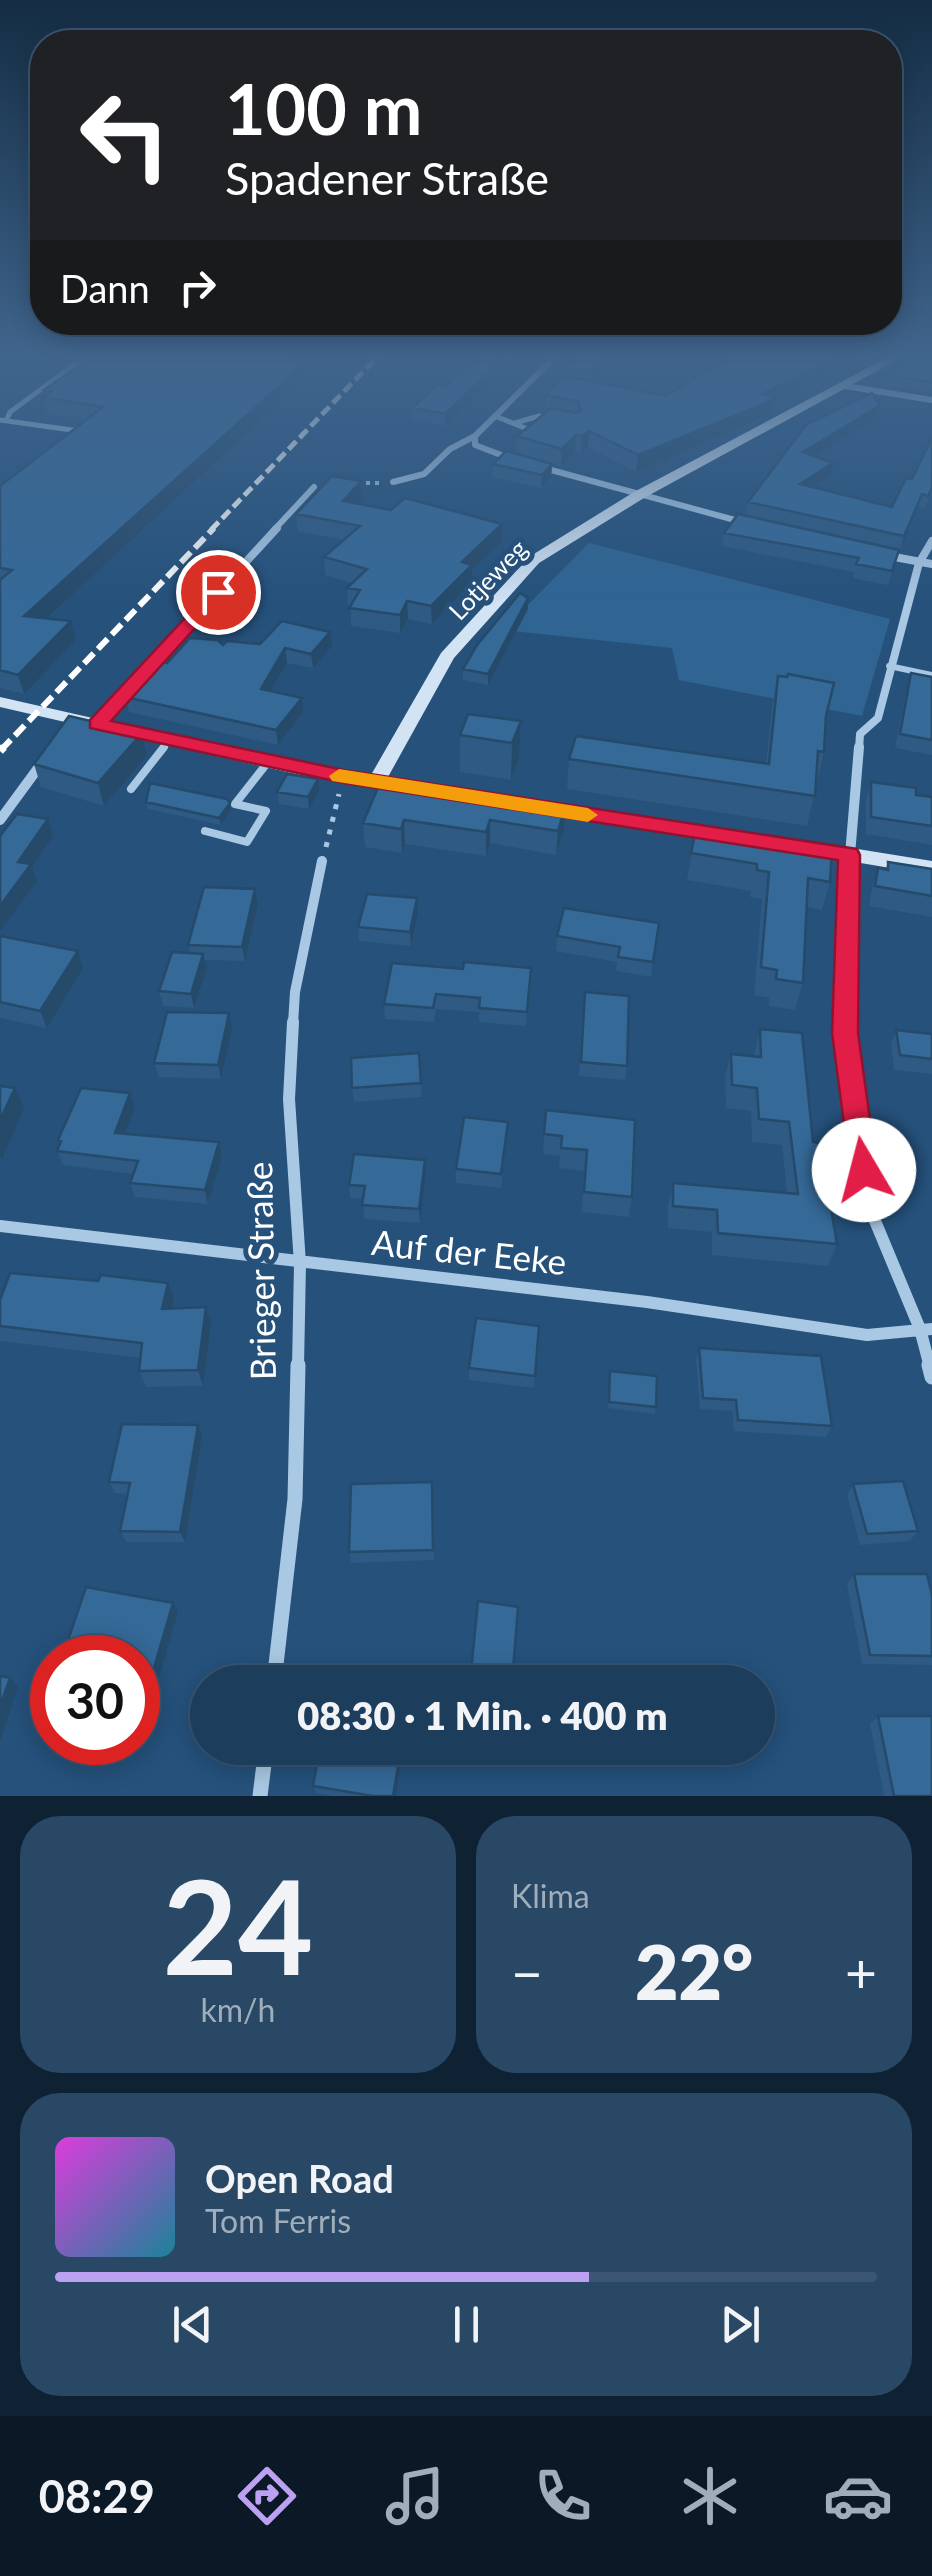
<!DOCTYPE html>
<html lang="de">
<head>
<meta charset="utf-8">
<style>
	:root { --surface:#1c3d5c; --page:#294865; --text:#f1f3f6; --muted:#a0aebb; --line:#3a5672; --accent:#bca0f2 }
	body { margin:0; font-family:Lato,sans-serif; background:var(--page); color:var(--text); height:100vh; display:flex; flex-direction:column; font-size:38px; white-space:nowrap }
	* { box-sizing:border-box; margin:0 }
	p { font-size:32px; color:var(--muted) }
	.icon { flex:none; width:55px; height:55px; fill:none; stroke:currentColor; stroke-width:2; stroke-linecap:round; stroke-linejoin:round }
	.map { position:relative; height:1796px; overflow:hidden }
	.panel { display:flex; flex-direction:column; gap:20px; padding:20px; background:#0f2233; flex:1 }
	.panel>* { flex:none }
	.guide { position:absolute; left:30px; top:30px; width:872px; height:305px; border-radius:40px; box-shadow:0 5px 25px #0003,0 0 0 2px var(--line); background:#202124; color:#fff; overflow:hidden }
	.speed { position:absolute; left:30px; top:1635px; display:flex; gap:20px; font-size:50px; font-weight:700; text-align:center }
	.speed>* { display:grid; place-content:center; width:130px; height:130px; border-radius:50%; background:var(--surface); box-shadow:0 5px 25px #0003,0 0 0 2px var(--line); line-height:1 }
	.speed .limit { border:15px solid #d22; background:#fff; color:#111 }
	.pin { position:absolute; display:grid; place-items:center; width:85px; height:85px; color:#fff; margin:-42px; border:5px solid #fff; border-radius:50%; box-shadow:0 2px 10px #0007 }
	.me { position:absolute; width:110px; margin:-55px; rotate:352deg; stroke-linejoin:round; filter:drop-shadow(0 0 8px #0008) }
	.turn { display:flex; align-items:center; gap:35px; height:210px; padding:0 30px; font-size:45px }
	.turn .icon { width:130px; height:130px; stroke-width:2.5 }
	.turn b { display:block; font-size:70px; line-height:85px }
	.then { display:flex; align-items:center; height:95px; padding:0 30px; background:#0003; gap:20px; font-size:38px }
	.big { font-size:75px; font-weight:800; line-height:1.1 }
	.panel .widget { flex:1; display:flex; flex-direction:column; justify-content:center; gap:15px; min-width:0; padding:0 35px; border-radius:40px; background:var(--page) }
	.panel .dial { align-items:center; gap:0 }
	.dial b { font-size:130px; line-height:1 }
	.song { display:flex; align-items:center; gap:30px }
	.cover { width:120px; height:120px; border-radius:15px; background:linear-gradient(135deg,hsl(300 70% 55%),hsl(190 70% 35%)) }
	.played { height:10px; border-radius:5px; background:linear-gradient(90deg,var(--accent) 65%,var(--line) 65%) }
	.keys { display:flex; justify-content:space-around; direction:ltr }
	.heat { display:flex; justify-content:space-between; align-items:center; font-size:55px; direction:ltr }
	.panel .tiles { flex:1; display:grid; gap:20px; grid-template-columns:1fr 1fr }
	.widget:last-child { grid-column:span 2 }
	.trip { position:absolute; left:190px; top:1665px; width:585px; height:100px; border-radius:50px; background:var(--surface); box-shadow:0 5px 25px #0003,0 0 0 2px var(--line); font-weight:800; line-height:100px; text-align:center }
	.menu { display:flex; height:160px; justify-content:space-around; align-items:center; background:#0b1825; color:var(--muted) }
	.menu .icon { width:70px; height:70px }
	.menu .selected { color:var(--accent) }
	.menu b { font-size:45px; color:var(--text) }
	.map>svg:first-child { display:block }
	.green { fill:#2f6493 }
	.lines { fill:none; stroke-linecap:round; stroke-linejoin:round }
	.path-far1 { stroke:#a9c8e4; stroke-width:4; stroke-dasharray:4 5; stroke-linecap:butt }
	.path { stroke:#a9c8e4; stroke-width:5; stroke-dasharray:5 8; stroke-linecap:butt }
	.lane-far2 { stroke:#a9c8e4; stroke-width:5 }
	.lane-far1 { stroke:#a9c8e4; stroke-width:6 }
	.lane { stroke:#a9c8e4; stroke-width:8 }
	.street-far4 { stroke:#a9c8e4; stroke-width:6 }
	.street-far3 { stroke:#a9c8e4; stroke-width:8 }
	.street-far2 { stroke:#a9c8e4; stroke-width:10 }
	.street-far1 { stroke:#a9c8e4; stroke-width:12 }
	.street { stroke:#a9c8e4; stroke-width:15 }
	.secondary { fill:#d2e3f4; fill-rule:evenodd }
	.rail-far2 { stroke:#fff; stroke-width:5; stroke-dasharray:11 5; stroke-linecap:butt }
	.rail-far1 { stroke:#fff; stroke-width:6; stroke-dasharray:14 6; stroke-linecap:butt }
	.rail { stroke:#fff; stroke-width:8; stroke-dasharray:18 8; stroke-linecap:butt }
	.wall { fill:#2e5a83 }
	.shaded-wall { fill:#254a6a }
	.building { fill:#356998; stroke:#254a6a; stroke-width:2.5 }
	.route { fill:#e11d48; stroke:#92132f; stroke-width:2.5 }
	.slow { fill:#f59e0b }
	.labels { text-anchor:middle; stroke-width:10; stroke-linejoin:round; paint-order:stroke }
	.far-street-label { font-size:25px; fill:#fff; stroke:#25517b }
	.near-street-label { font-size:35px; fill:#fff; stroke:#25517b }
</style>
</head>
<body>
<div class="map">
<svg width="932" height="1796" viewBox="0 0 932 1796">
	<rect width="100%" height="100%" fill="#25517b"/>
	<path class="green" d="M589 543 890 619 862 716 679 680 672 648 503 630Z"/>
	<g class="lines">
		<path class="path-far1" d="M43 354 60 357
			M357 483H381"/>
		<path class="path" d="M326 847 339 794"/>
		<path class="lane-far2" d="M495 416 530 430
			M7 419 10 412 89 354
			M0 420 79 431
			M515 423 539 416 549 418"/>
		<path class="lane-far1" d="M889 666 932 675
			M162 750 169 740"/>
		<path class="lane" d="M131 789 164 747
			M205 831 247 842 266 811 235 804 268 762"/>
		<path class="street-far4" d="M845 386 932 400
			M475 436V445L514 460
			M540 467 746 523
			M393 482 424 474 450 449 475 436 558 354
			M274 530 314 487"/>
		<path class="street-far3" d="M884 555 932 564
			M97 724 277 528
			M859 750 860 734 878 718 919 563 932 541"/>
		<path class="street-far2" d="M0 820 44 760
			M293 1024 295 992 322 861
			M845 1024 850 855 859 747"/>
		<path class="street-far1" d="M293 1022 289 1099 300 1264 298 1367
			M845 1022 868 1204 920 1329 930 1367
			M0 1226 647 1302 867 1335 932 1329"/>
		<path class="street" d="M929 1365 932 1377
			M274 1682 295 1499 298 1365
			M260 1796 266 1748"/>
		<path class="secondary" d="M894 354H908L644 498 539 563 454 658 388 777 410 782 413 786 410 790 404 792 296 774 119 734 110 729 119 724 296 762 371 775 441 653 529 557 634 492Z
			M0 697 97 719 100 723 91 728 0 707Z
			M542 802 721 828 730 834 721 840 535 812 533 808Z
			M808 841 932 861V875L801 853 798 848Z"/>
		<path class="rail-far2" d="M211 530 380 354"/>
		<path class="rail-far1" d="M1 750 214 528"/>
		<path class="rail" d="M0 751 4 747"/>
	</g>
	<path class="wall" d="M431 354H495L501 361V373L445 426 412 420V408L445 387 476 359Z
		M677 354H860L858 360 774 402 772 414 761 420 636 472 588 447 581 453 575 451 561 466 516 453 517 436 547 411H545L546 395 566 376 567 367 615 356 592 381 666 396 717 365 677 362Z
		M932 354V388L930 393 884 385 886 375Z
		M308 360 309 376 46 618 71 621 76 640 24 694 0 688V486L86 420 47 414 43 397 46 396 44 390Z
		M879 406 876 418 814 456 833 463 830 476 812 487 892 507 906 478 932 492 925 508 918 507 901 549 745 515 748 502Z
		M493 464H552L551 477 541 488 492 477Z
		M361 481 362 498 357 504 391 510 502 524V541L472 570V582L432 624 408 619 400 633 351 626 350 606H348L347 588 352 583 325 575 324 557 344 540 298 531 296 514Z
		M724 533 899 550 888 585 853 578 854 572 722 546Z
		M528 609 488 685 463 680V669Z
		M260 644 332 646 313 668 287 663 270 691 303 712 278 745 129 712 125 697 167 663 223 645Z
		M911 673 932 677V755L895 748 907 687Z
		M778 676 825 718 824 752 807 826 567 789 569 759 766 764 772 706Z
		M521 721 519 758 511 780 460 772V735Z
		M142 733 147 756 104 806 41 787 34 764Z
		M382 778 564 829 556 855 490 843 486 856 405 844 402 853 365 847 363 823Z
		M871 782 916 795 932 797V845L866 834V800Z
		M319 791 309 809 279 804 277 792Z
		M146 802 231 810 221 825 148 809Z
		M697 825 830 882 822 910 807 907 803 983 795 1010 769 1006V998L754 995 762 899 750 897 751 891 687 880Z
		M888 862 932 869V917L869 906 872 888 878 868 886 869Z
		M255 889 258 904 245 961 205 960 207 968 194 1008 163 1006 159 991 190 953 188 945Z
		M418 913 411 946 359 941 358 927Z
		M659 923 651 977 616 971 617 962 556 951 557 936Z
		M0 936 78 951 83 968 47 1028 0 1018Z
		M531 968 526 1026 479 1022V1012L436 1009 434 1022 385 1019 384 1004 463 969Z
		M583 1006 627 1066 625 1080 579 1076Z
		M232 1028 221 1079 159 1077 154 1063Z
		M760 1029 813 1142 837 1244 828 1266 712 1255V1232L668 1228V1206L673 1183 787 1193 782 1145 752 1142 751 1111 726 1108 725 1077 731 1054 754 1057Z
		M896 1030 932 1034V1074L894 1070 891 1044Z
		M419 1053 422 1097 354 1102 352 1088Z
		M130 1093 135 1107 125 1134 219 1142 222 1156 208 1204 135 1197 130 1183 133 1174 63 1165 57 1151 60 1145 58 1140Z
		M546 1110 632 1197 629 1217 582 1212 584 1171 559 1168 560 1156 543 1154Z
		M507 1136 501 1188 456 1183V1169Z
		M426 1173 420 1223 364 1219 363 1199 350 1198 349 1185Z
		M174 1299 172 1309 211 1323 203 1386 146 1387 139 1371 141 1358 0 1341V1300Z
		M539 1326 534 1388 469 1380V1368Z
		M699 1348 832 1426 826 1437 734 1431 732 1411 700 1409 696 1360Z
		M610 1371 656 1407 655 1414 608 1408Z
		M202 1437 185 1542H126L120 1531 128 1494 115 1493 109 1482Z
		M432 1482 434 1560 351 1563 349 1552Z
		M853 1484 918 1531 910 1541 860 1545 847 1495Z
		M854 1574 932 1595V1665L862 1664 847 1584Z
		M178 1612 146 1724 138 1722V1658H69L64 1652Z
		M878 1716 932 1796H884L870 1724Z
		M320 1748H403L396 1796H334L316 1793 313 1786Z"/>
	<path class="shaded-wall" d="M607 354H615V356L590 384V372Z
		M843 354H860L858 360 774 402 772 414 636 472 638 455Z
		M308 360 309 376 29 634 24 616Z
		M501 361V373L445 426V414Z
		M879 406 876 418 800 465 803 452Z
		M589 431 588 447 581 453 582 436Z
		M576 435 575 451 561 466 562 449Z
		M833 463 830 476 797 497 800 484Z
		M552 464 551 477 541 488 542 475Z
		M361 481 362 498 344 519 343 501Z
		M922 494 918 507 901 549 904 536Z
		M502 524V541L472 570V582L432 624 431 606 462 562Z
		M528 598V609L488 685V674Z
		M407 601 408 619 400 633V615Z
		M71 621 76 640 24 694 18 675Z
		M330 632 332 646 313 668 311 654Z
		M285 648 287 663 263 703 261 689Z
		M302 698 303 712 278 745 276 730Z
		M521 721 519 758 511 780 512 743Z
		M142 733 147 756 104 806 98 783Z
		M318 779 319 791 309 809 308 797Z
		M230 803 231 810 221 825 219 818Z
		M566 805 564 829 556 855 558 831Z
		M48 819 53 836 32 867 37 881 0 931V906L18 862Z
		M404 820 405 844 402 853 401 829Z
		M490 820V843L486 856V832Z
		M255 889 258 904 245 961 242 947Z
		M417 898 418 913 411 946 410 932Z
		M78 951 83 968 47 1028 40 1011Z
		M203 954 207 968 194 1008 191 994Z
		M229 1013 232 1028 221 1079 218 1065Z
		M15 1088 24 1108 2 1159 0 1156V1120Z
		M130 1093 135 1107 120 1147 115 1133Z
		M219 1142 222 1156 208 1204 205 1190Z
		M425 1160 426 1173 420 1223 419 1209Z
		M168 1283 174 1299 168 1325 162 1309Z
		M206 1307 211 1323 203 1386 198 1370Z
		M198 1425 202 1437 185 1542 180 1532Z
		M173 1603 178 1612 146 1724 140 1715Z
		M10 1678 18 1686 0 1741V1706Z
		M401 1748H403L396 1796H393Z"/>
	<path class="building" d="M96 354H264L308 360 24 616 71 621 18 675 0 670V580L12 570 0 568V486L103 407 43 397 52 391 44 390Z
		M483 354H495L501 361 445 414 412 408 437 385 445 387Z
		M580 354H607L590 372 567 367Z
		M735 354H843L762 394 775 398 764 404 638 455 589 431 582 436 576 435 562 449 517 436 551 408 576 413 581 410 578 401 546 395 564 376 666 396Z
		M922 354H932V382L886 375Z
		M872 393 879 406 803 452 833 463 800 484 892 507 906 478 912 479 932 437V488L928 496 922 494 904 536 748 502 806 425Z
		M506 451 552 464 542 475 493 464Z
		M332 476 361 481 343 501 391 510 405 498 502 524 462 562 472 565 431 606 407 601 400 615 349 608 360 590 347 588 367 569 324 557 360 526 296 514Z
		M738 514 899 550 892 571 856 564 859 558 724 533Z
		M520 593 528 598 488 674 463 669 477 645Z
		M282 621 330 632 311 654 285 648 261 689 302 698 276 730 125 697 159 661 167 663 190 638 218 640 223 645 227 641 260 644Z
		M911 673 932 677V740L900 734Z
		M788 674 834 683 826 716 824 752 818 751 815 796 569 759 576 736 769 764 778 676 787 677Z
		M468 714 521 721 512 743 460 735Z
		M69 716 142 733 98 783 34 764Z
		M287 774 318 779 308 797 277 792Z
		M382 778 566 805 558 831 490 820 486 832 404 820 401 829 363 823Z
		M871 782 916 788V795L932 797V826L871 817Z
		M150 783 227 799 230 803 219 818 146 802Z
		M17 814 48 819 18 862 31 864 0 906V836Z
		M697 825 832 847 830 882 808 878 803 983 776 979 777 970 761 967 769 872 757 870V864L691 853Z
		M888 862 932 869V896L875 886 878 868 888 870Z
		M204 887 255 889 242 947 188 945Z
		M367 894 417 898 410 932 358 927Z
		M564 908 659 923 653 962 618 957 620 947 557 936Z
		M0 936 78 951 40 1011 0 1002Z
		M172 952 203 954 191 994 159 991Z
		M464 962 531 968 527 1012 479 1008 480 998 436 994 433 1008 384 1004 392 963 463 969Z
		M585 992 629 996 627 1066 581 1062Z
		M167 1012 229 1013 218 1065 154 1063Z
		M760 1029 802 1033 813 1142 820 1143 837 1244 718 1233 717 1210 673 1206V1183L798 1194 789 1122 759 1119 757 1088 732 1085 731 1054 761 1057Z
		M896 1030 932 1034V1059L900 1055Z
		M419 1053 421 1083 352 1088 351 1058Z
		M0 1086 15 1088 0 1120Z
		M81 1088 130 1093 115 1133 219 1142 205 1190 130 1183 138 1161 57 1151 61 1141 58 1140Z
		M546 1110 635 1120 632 1197 584 1192 587 1150 561 1148 562 1136 544 1134Z
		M464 1117 508 1122 501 1174 456 1169Z
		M354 1154 425 1160 419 1209 362 1205 365 1186 349 1185Z
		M10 1273 98 1281 101 1275 168 1283 162 1309 206 1307 198 1370 139 1371 142 1343 0 1326V1300Z
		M476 1318 539 1326 535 1376 469 1368Z
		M699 1348 821 1356 832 1426 738 1420 736 1400 703 1398Z
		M610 1371 657 1376 656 1407 609 1402Z
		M122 1424 198 1425 180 1532 120 1531 130 1483 109 1482Z
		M903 1481 918 1531 867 1534 853 1484Z
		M432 1482 433 1550 349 1552 351 1484Z
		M854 1574H927L932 1595V1656L870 1655Z
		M86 1587 173 1603 140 1715H138V1658H90L64 1652Z
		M478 1601 518 1607 512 1682H470Z
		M0 1676 10 1678 0 1706Z
		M878 1716H932V1796H894Z
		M320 1748H401L393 1796H373L313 1786Z"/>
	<linearGradient id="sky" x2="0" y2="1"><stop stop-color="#142d44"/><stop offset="0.59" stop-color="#40658d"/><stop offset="1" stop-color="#40658d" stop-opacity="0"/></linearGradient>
	<rect width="932" height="605" fill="url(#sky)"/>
	<path class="route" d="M218 587 224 589V596L111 721 344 770 857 849 860 855 858 1033 877 1170 873 1178 864 1181 854 1178 850 1170 832 1033 838 860 344 783 90 728V720L212 589Z"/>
	<path class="slow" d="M339 769 588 808 598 815 588 822 332 781 329 776Z"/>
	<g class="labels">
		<g class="far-street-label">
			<text transform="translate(488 580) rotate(-46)" y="9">Lotjeweg</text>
		</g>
		<g class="near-street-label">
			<text transform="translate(469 1253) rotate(6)" y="12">Auf der Eeke</text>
			<text transform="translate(262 1271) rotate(-91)" y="12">Brieger Straße</text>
		</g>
	</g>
</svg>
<div class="speed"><div class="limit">30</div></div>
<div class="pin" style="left:218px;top:592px;background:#d93025"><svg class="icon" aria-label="arrive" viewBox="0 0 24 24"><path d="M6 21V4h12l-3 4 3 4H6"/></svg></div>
<svg class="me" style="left:864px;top:1170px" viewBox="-20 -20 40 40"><circle r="19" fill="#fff"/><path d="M0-13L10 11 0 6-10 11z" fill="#e11d48"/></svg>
<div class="trip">08:30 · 1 Min. · 400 m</div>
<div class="guide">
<div class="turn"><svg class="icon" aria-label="left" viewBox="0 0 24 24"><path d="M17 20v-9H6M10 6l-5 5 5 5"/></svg><div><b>100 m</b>Spadener Straße</div></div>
<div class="then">Dann<svg class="icon" aria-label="right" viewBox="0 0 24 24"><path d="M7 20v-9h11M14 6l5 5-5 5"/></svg></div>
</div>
</div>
<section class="panel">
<div class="tiles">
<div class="widget dial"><b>24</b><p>km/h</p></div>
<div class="widget"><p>Klima</p>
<div class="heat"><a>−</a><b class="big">22°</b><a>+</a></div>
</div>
<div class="widget">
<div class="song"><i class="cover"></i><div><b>Open Road</b><p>Tom Ferris</p></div></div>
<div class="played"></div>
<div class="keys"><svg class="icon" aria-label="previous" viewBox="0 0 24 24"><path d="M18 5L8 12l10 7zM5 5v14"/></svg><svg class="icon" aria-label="pause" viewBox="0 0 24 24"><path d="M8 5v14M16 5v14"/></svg><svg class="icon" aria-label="next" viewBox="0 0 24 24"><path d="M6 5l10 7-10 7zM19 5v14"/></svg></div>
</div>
</div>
</section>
<nav class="menu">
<b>08:29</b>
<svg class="icon selected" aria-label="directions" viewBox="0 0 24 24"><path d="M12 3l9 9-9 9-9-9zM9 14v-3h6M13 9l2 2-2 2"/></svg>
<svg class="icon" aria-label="music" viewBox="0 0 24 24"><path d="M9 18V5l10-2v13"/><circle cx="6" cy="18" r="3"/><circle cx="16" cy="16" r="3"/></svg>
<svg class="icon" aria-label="phone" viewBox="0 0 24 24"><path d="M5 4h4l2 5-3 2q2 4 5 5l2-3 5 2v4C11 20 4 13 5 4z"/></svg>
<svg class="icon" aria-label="climate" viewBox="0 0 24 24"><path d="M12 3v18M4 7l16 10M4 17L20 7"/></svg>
<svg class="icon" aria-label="car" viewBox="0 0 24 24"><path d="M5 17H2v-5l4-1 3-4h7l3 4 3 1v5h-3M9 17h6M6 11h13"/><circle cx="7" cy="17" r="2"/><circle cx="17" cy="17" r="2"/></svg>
</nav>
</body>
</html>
